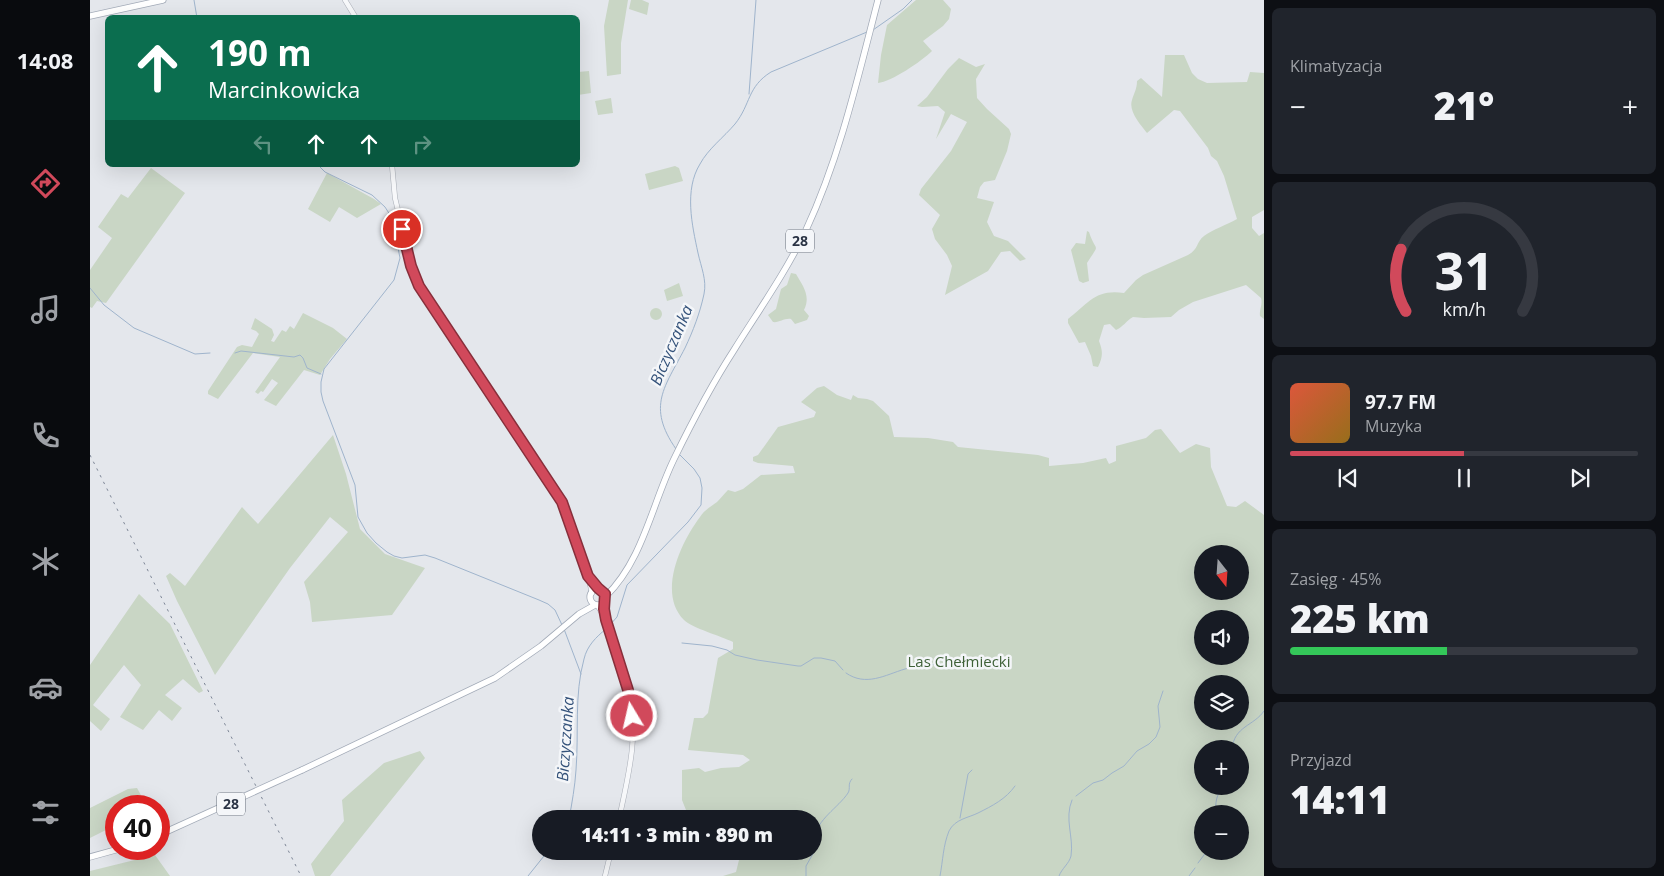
<!DOCTYPE html>
<html lang="pl">
<head>
<meta charset="utf-8">
<style>
	:root { --surface:#171b24; --page:#20242c; --text:#f1f3f6; --muted:#9ea1a6; --line:#363941; --accent:#d1495b }
	body { margin:0; font-family:"Open Sans",sans-serif; background:var(--page); color:var(--text); height:100vh; display:flex; flex-direction:column; font-size:19px; white-space:nowrap }
	* { box-sizing:border-box; margin:0 }
	p { font-size:16px; color:var(--muted) }
	.icon { flex:none; width:28px; height:28px; fill:none; stroke:currentColor; stroke-width:2; stroke-linecap:round; stroke-linejoin:round }
	.map { position:relative; flex:1; overflow:hidden }
	.details { display:flex; flex-direction:column; gap:8px; padding:8px; background:#0d0f14; width:400px }
	.details>* { flex:none }
	.top-card { position:absolute; left:15px; top:15px; width:475px; height:152px; border-radius:8px; box-shadow:0 5px 20px #0002; background:#0b6e4f; color:#fff; overflow:hidden }
	.needle { width:32px; rotate:163deg }
	.fabs { position:absolute; left:1104px; top:545px; display:grid; gap:10px }
	.fabs a { display:grid; place-items:center; width:55px; height:55px; border-radius:50%; background:var(--surface); box-shadow:0 5px 20px #0002; font-size:25px }
	.speed { position:absolute; left:15px; top:795px; display:flex; gap:10px; font-size:25px; font-weight:700; text-align:center }
	.speed>* { display:grid; place-content:center; width:65px; height:65px; border-radius:50%; background:var(--surface); box-shadow:0 5px 20px #0002; line-height:1 }
	.speed .limit { border:8px solid #d22; background:#fff; color:#111 }
	.pin { position:absolute; display:grid; place-items:center; width:42px; height:42px; color:#fff; margin:-21px; border:2px solid #fff; border-radius:50%; box-shadow:0 1px 5px #0007 }
	.me { position:absolute; width:55px; margin:-28px; rotate:351deg; stroke-linejoin:round; filter:drop-shadow(0 0 4px #0008) }
	.turn { display:flex; align-items:center; gap:18px; height:105px; padding:0 20px; font-size:22px }
	.turn .icon { width:65px; height:65px; stroke-width:2.5 }
	.turn b { display:block; font-size:35px; line-height:42px }
	.lanes { display:flex; align-items:center; height:48px; padding:0 20px; background:#0003; justify-content:center; gap:25px; direction:ltr }
	.lanes .off { opacity:.35 }
	.big { font-size:38px; font-weight:800; line-height:1.1 }
	.details .widget { flex:1; display:flex; flex-direction:column; justify-content:center; gap:8px; min-width:0; padding:0 18px; border-radius:8px; background:var(--page) }
	.details .dial { align-items:center; gap:0 }
	.dial svg { height:130px; overflow:visible; fill:none; stroke:var(--line); stroke-width:7; stroke-linecap:round; text-anchor:middle }
	.dial text { fill:var(--text); stroke:none }
	.song { display:flex; align-items:center; gap:15px }
	.cover { width:60px; height:60px; border-radius:8px; background:linear-gradient(135deg,hsl(10 70% 55%),hsl(40 70% 35%)) }
	.played { height:5px; border-radius:2px; background:linear-gradient(90deg,var(--accent) 50%,var(--line) 50%) }
	.keys { display:flex; justify-content:space-around; direction:ltr }
	.heat { display:flex; justify-content:space-between; align-items:center; font-size:28px; direction:ltr }
	.charge { height:8px; border-radius:4px; background:linear-gradient(90deg,#34c759 45%,var(--line) 0) }
	.trip { position:absolute; left:442px; top:810px; width:290px; height:50px; border-radius:25px; background:var(--surface); box-shadow:0 5px 20px #0002; font-weight:800; line-height:50px; text-align:center }
	main { display:flex; flex:1; min-height:0 }
	.menu { display:flex; flex-direction:column; width:90px; justify-content:space-around; align-items:center; background:#090b0e; color:var(--muted) }
	.menu .icon { width:35px; height:35px }
	.menu .on { color:var(--accent) }
	.menu b { font-size:22px; color:var(--text) }
	.map>svg:first-child { display:block }
	.green { fill:#c9d6c5; fill-rule:evenodd }
	.lines { fill:none; stroke-linecap:round; stroke-linejoin:round }
	.stream { stroke:#9fb4cc; stroke-width:1 }
	.minor-casing { stroke:#a9aeb7; stroke-width:5.5 }
	.major-casing { stroke:#a3abb8; stroke-width:7 }
	.minor { stroke:#f7f8fa; stroke-width:4.5 }
	.major { stroke:#fff; stroke-width:5.5 }
	.rail { stroke:#7d8696; stroke-width:1; stroke-dasharray:2.5 5; stroke-linecap:butt }
	.major-bridge-casing { stroke:#a3abb8; stroke-width:7; stroke-linecap:butt }
	.major-bridge { stroke:#fff; stroke-width:5.5 }
	.route-casing { stroke:#882f3b; stroke-width:12 }
	.route { stroke:#d1495b; stroke-width:9 }
	.labels { text-anchor:middle; stroke-width:5; stroke-linejoin:round; paint-order:stroke }
	.shield { fill:#f4f6f9; stroke:#676e7b; stroke-width:1 }
	.shield-label { font-size:14px; font-weight:bold; fill:#2b3445 }
	.park-label { font-size:15px; fill:#3f6138; stroke:#f4f6f9 }
	.water-label { font-size:16px; font-style:italic; fill:#34527a; stroke:#f4f6f9 }
</style>
</head>
<body>
<main>
<nav class="menu">
<b>14:08</b>
<svg class="icon on" aria-label="directions" viewBox="0 0 24 24"><path d="M12 3l9 9-9 9-9-9zM9 14v-3h6M13 9l2 2-2 2"/></svg>
<svg class="icon" aria-label="music" viewBox="0 0 24 24"><path d="M9 18V5l10-2v13"/><circle cx="6" cy="18" r="3"/><circle cx="16" cy="16" r="3"/></svg>
<svg class="icon" aria-label="phone" viewBox="0 0 24 24"><path d="M5 4h4l2 5-3 2q2 4 5 5l2-3 5 2v4C11 20 4 13 5 4z"/></svg>
<svg class="icon" aria-label="climate" viewBox="0 0 24 24"><path d="M12 3v18M4 7l16 10M4 17L20 7"/></svg>
<svg class="icon" aria-label="car" viewBox="0 0 24 24"><path d="M5 17H2v-5l4-1 3-4h7l3 4 3 1v5h-3M9 17h6M6 11h13"/><circle cx="7" cy="17" r="2"/><circle cx="17" cy="17" r="2"/></svg>
<svg class="icon" aria-label="filters" viewBox="0 0 24 24"><path d="M4 7h16M4 17h16"/><circle cx="9" cy="7" r="2"/><circle cx="15" cy="17" r="2"/></svg>
</nav>
<div class="map">
<svg width="1174" height="876" viewBox="0 0 1174 876">
	<rect width="100%" height="100%" fill="#e4e7ec"/>
	<path class="green" d="M519 0H538L531 43V74L517 76 514 26Z
		M541 0H552L559 3 557 15 539 9Z
		M826 0H853L861 9 859 19 853 26 833 41 842 51C832 61 801 82 788 83L791 55 797 25Z
		M1075 55H1094L1102 73 1108 79 1117 83 1157 82 1160 72 1174 73V210L1162 217V228L1169 236 1174 233V319L1170 316C1169 309 1173 305 1171 298L1156 285 1103 302 1089 310 1081 317 1054 318 1043 317C1036 321 1033 327 1026 330L1020 324 1014 325 1009 341C1013 351 1013 357 1008 367L1003 366 1001 356 995 342 989 343 978 323V319C999 303 1005 289 1034 293L1046 280 1053 275 1098 255C1109 249 1106 242 1114 236 1122 230 1138 224 1147 219L1134 176 1127 161 1121 156 1118 148 1090 111 1084 110 1057 133C1051 125 1038 111 1042 100 1044 93 1047 89 1047 81L1051 78 1072 97Z
		M869 58 886 67 895 64 886 79 887 98 897 109 919 129 921 134 917 151 905 180 894 182 890 187 887 198 904 202 897 222 904 236 918 241 936 259 930 261 920 251 911 252 898 271 855 295 862 266 857 255 845 239 842 229 850 215 829 195 831 189 861 151 877 122 861 114 846 139 855 112 848 106 832 107 827 106 837 97 858 69Z
		M499 71 501 93 488 95V72Z
		M521 98 523 113 508 115 505 101Z
		M585 166 589 168 593 181 559 190 555 174Z
		M61 168 95 193 16 303 7 301 2 308 0 307V270L22 238 8 227 31 194 38 198Z
		M237 173 284 199 291 204 267 218 249 207 240 222 218 209Z
		M997 231 999 232C1006 254 1011 241 997 263L999 281 993 283 989 281 981 250 986 243 995 244Z
		M701 273 706 274C713 286 721 296 714 310L719 316 717 320 705 324 701 319C694 318 689 323 683 322L678 315 686 309 691 289 697 285Z
		M589 283 593 296 577 301 574 290Z
		M560 314a6 6 0 1 1 12 0a6 6 0 1 1-12 0Z
		M213 313 243 328 257 339 240 359 230 375 214 370 186 406 174 400 188 383 182 379 173 392 171 391 168 394 165 392 190 357 163 353 128 399 118 394V391L147 347 152 345 162 347 169 334 166 331 161 329 165 318 182 329 184 335 181 341 184 342 192 330 196 332 200 326 204 329Z
		M734 386 747 395 761 400 763 395 768 398 777 399 783 401 799 416 804 437 838 438 863 442 868 447 948 455 959 458V466L993 463 1016 458 1019 464 1026 461V446L1056 438 1065 430 1071 429 1090 453 1106 444 1120 448 1121 467 1137 506 1146 507 1155 501 1174 515V876H633L646 872 650 856 645 853 635 851H724V819H592L596 810 592 800V770L609 768 615 772 631 768 649 767 660 760 653 755 598 750 604 718H613L618 713 628 658 643 649V642C631 636 602 628 594 620 567 593 591 542 610 517 614 510 622 506 627 502 631 498 634 494 638 490L645 492 653 489 671 475 705 473 703 466 668 463 663 461V457L668 455 688 427 724 417 726 412 711 402 727 388ZM1112 554H1150V591H1112ZM1112 619H1150V656H1112ZM1112 684H1150V721H1112ZM1112 749H1150V786H1112ZM1112 814H1150V851H1112Z
		M243 435 256 474 270 529 295 554 335 568 302 615 222 622 220 602 214 582 258 532 240 517 200 568 125 675 87 601 76 576 80 573 95 586 152 507 168 524Z
		M49 594 80 624 113 691 109 693 93 679 75 695 92 708 82 721 69 710 53 730 30 717 51 685 34 665 3 705 20 719 11 731 0 721V665Z
		M330 751 335 758 240 876H225L221 864 254 821 252 800 294 763Z
		M47 788 57 806H26V825L0 838V808L38 789Z
		M65 855 80 876H0V871Z"/>
	<g class="lines">
		<path class="stream" d="M104 0 107 18
			M783 30 813 9 822 0
			M659 94 666 0
			M228 165 235 172 282 195 295 207 302 218 310 258 304 280 234 369 231 382V392L233 401 265 485 268 517 277 533 286 543 297 552 304 556 312 558 335 555 345 558 449 600 458 604 465 610 472 625
			M0 288 14 305 44 328 105 354 120 353
			M145 353 151 351 204 357 210 355 213 358 217 368 231 374
			M586 449C556 406 575 387 595 348 603 331 610 313 614 294 617 280 611 267 608 253 602 225 594 190 610 164 618 149 634 137 645 124 661 104 657 87 681 72L777 32
			M519 626 527 617 537 585 598 522 611 505 612 488 610 478 604 469 588 453
			M474 629 491 674
			M592 643 622 646 637 650 645 655 667 660 708 666H711L724 658H731L745 661 753 670
			M756 673C776 687 795 675 815 669 826 665 838 665 850 664
			M1142 749C1144 726 1164 726 1174 711
			M986 796 1003 783 1013 780 1022 773 1034 766 1047 751 1059 744 1066 737 1070 727 1068 706 1073 691
			M1126 814C1125 803 1126 794 1134 786
			M870 818 878 774 882 770
			M479 819C482 803 485 786 486 770 489 733 484 695 494 659 497 646 506 637 516 629
			M724 851C724 847 724 843 724 839 727 819 748 808 758 793 761 788 757 784 762 779
			M1108 863 1117 851
			M438 876 458 851
			M716 876V866L724 852
			M850 876C853 860 853 846 859 831 865 819 878 818 888 813 902 806 916 799 925 786
			M969 876C972 868 979 864 981 856 984 837 974 819 982 800
			M1099 876 1105 868"/>
		<defs>
			<path id="minor" d="M255 0 266 18
				M302 165 305 198 324 277 329 286 425 429 472 502 498 576 502 593
				M500 578 510 590
				M515 602C513 624 532 667 538 690 550 733 538 777 529 819
				M507 605 516 619
				M515 876 521 851"/>
			<path id="major" d="M0 16 73 0
				M500 597a8 8 0 1 1 16 0a8 8 0 1 1-16 0Z
				M516 596C553 560 562 504 584 459 602 422 622 384 644 350 669 310 696 272 716 230 750 157 768 77 788 0
				M212 770 405 678 451 646 489 614 505 605
				M0 857 29 849"/>
		</defs>
		<use href="#minor" class="minor-casing"/>
		<use href="#major" class="major-casing"/>
		<use href="#minor" class="minor"/>
		<use href="#major" class="major"/>
		<path class="rail" d="M0 455 211 876"/>
		<defs>
			<path id="major-bridge" d="M69 835 212 770"/>
		</defs>
		<use href="#major-bridge" class="major-bridge-casing"/>
		<use href="#major-bridge" class="major-bridge"/>
	</g>
	<g class="lines">
		<defs>
			<path id="route" d="M312 229 321 266 329 286 466 493 472 502 498 576 508 588 515 594 514 609 516 620 538 690 542 716"/>
		</defs>
		<use href="#route" class="route-casing"/>
		<use href="#route" class="route"/>
	</g>
	<g class="labels">
		<g class="shield">
			<rect x="696" y="229.5" width="28" height="23" rx="4"/>
			<rect x="127" y="792.5" width="28" height="23" rx="4"/>
		</g>
		<g class="shield-label">
			<text x="710" y="246">28</text>
			<text x="141" y="809">28</text>
		</g>
		<g class="park-label">
			<text x="869" y="667">Las Chełmiecki</text>
		</g>
		<g class="water-label">
			<text transform="translate(581 345) rotate(-67)" y="6">Biczyczanka</text>
			<text transform="translate(475 739) rotate(-86)" y="6">Biczyczanka</text>
		</g>
	</g>
</svg>
<div class="fabs">
<a><svg class="needle" viewBox="-14 -14 28 28"><path d="M0-13l5 13h-10z" fill="#e53935"/><path d="M0 13l5-13h-10z" fill="#9ea1a6"/></svg></a>
<a><svg class="icon" aria-label="sound" viewBox="0 0 24 24"><path d="M4 9h4l5-4v14l-5-4H4zM17 9q2 3 0 6"/></svg></a>
<a><svg class="icon" aria-label="layers" viewBox="0 0 24 24"><path d="M12 4l9 5-9 5-9-5zM3 14l9 5 9-5"/></svg></a>
<a>+</a>
<a>−</a>
</div>
<div class="speed"><div class="limit">40</div></div>
<div class="pin" style="left:312px;top:229px;background:#d93025"><svg class="icon" aria-label="arrive" viewBox="0 0 24 24"><path d="M6 21V4h12l-3 4 3 4H6"/></svg></div>
<svg class="me" style="left:542px;top:716px" viewBox="-20 -20 40 40"><circle r="17" fill="#d1495b" stroke="#fff" stroke-width="3"/><path d="M0-11L8 9 0 5-8 9z" fill="#fff"/></svg>
<div class="trip">14:11 · 3 min · 890 m</div>
<div class="top-card">
<div class="turn"><svg class="icon" aria-label="ahead" viewBox="0 0 24 24"><path d="M12 20V5M6 11l6-6 6 6"/></svg><div><b>190 m</b>Marcinkowicka</div></div>
<div class="lanes"><svg class="icon off" aria-label="left" viewBox="0 0 24 24"><path d="M17 20v-9H6M10 6l-5 5 5 5"/></svg><svg class="icon" aria-label="ahead" viewBox="0 0 24 24"><path d="M12 20V5M6 11l6-6 6 6"/></svg><svg class="icon" aria-label="ahead" viewBox="0 0 24 24"><path d="M12 20V5M6 11l6-6 6 6"/></svg><svg class="icon off" aria-label="right" viewBox="0 0 24 24"><path d="M7 20v-9h11M14 6l5 5-5 5"/></svg></div>
</div>
</div>
<section class="details">
<div class="widget"><p>Klimatyzacja</p>
<div class="heat"><a>−</a><b class="big">21°</b><a>+</a></div>
</div>
<div class="widget dial"><svg viewBox="0 0 100 80">
<path d="M14 69A42 42 0 1 1 86 69"/>
<path d="M14 69A42 42 0 0 1 11 31" stroke="#d1495b"/>
<text x="50" y="56" font-size="32" font-weight="700">31</text>
<text x="50" y="72" font-size="11">km/h</text>
</svg></div>
<div class="widget">
<div class="song"><i class="cover"></i><div><b>97.7 FM</b><p>Muzyka</p></div></div>
<div class="played"></div>
<div class="keys"><svg class="icon" aria-label="previous" viewBox="0 0 24 24"><path d="M18 5L8 12l10 7zM5 5v14"/></svg><svg class="icon" aria-label="pause" viewBox="0 0 24 24"><path d="M8 5v14M16 5v14"/></svg><svg class="icon" aria-label="next" viewBox="0 0 24 24"><path d="M6 5l10 7-10 7zM19 5v14"/></svg></div>
</div>
<div class="widget"><p>Zasięg · 45%</p><b class="big">225 km</b><div class="charge"></div></div>
<div class="widget"><p>Przyjazd</p><b class="big">14:11</b></div>
</section>
</main>
</body>
</html>
